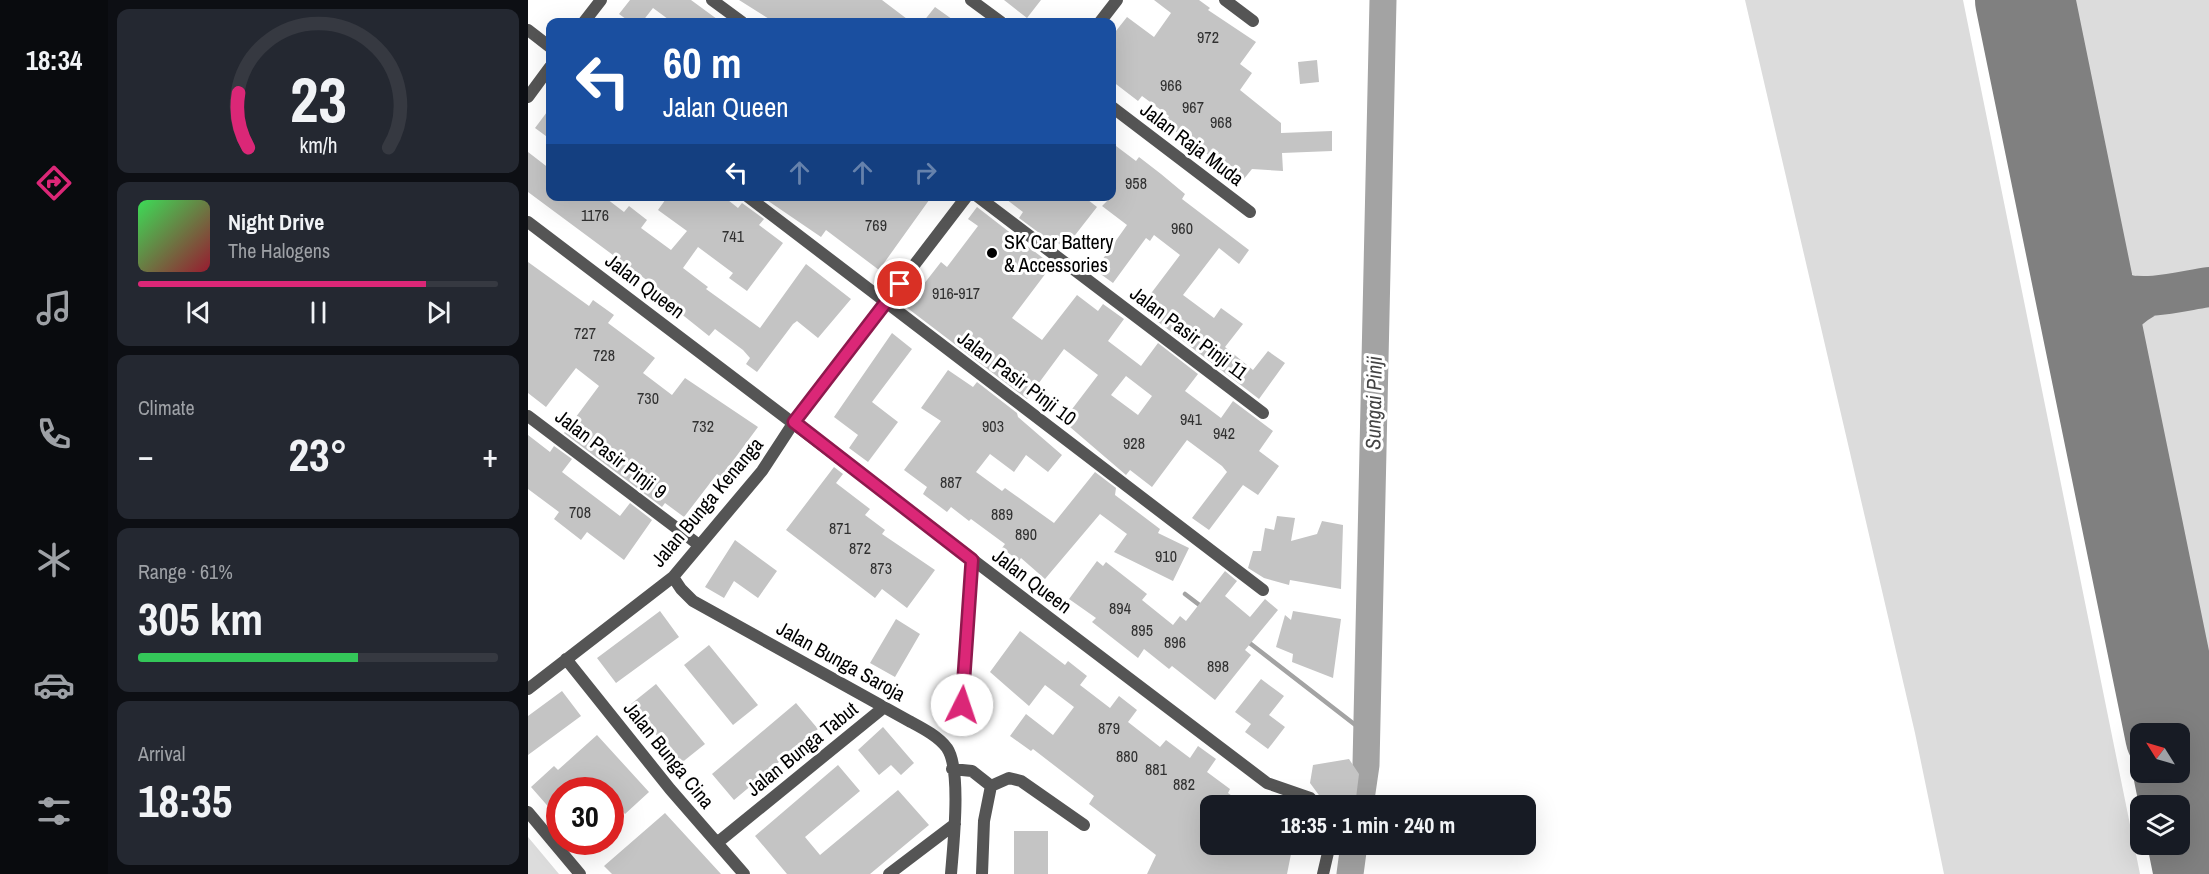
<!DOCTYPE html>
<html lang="en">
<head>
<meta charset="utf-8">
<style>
	:root { --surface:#171b24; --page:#242831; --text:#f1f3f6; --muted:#9ea1a6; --line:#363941; --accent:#db2777 }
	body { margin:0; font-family:"Archivo Narrow",sans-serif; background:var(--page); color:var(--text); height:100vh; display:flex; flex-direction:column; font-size:22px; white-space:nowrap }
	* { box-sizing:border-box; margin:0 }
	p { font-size:20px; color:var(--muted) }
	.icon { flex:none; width:33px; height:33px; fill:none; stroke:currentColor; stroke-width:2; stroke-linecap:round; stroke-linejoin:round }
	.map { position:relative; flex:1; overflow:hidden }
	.sheet { display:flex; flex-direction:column; gap:9px; padding:9px; background:#0d0f14; width:420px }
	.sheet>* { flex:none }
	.banner { position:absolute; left:18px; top:18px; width:570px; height:183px; border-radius:12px; box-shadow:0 6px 24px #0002; background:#1a4fa0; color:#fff; overflow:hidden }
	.needle { width:39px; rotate:307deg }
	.tools { position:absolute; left:1602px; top:723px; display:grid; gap:12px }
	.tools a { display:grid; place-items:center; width:60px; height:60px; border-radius:12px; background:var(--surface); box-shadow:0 6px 24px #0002; font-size:30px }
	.speed { position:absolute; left:18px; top:777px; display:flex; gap:12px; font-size:30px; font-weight:700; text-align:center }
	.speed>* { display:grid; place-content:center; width:78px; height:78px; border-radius:50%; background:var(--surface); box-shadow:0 6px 24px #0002; line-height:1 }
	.speed .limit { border:9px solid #d22; background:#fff; color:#111 }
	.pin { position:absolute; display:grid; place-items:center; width:51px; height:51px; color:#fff; margin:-26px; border:3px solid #fff; border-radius:50%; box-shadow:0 2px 6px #0007 }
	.me { position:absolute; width:66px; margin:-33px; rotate:4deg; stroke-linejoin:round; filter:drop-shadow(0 0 4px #0008) }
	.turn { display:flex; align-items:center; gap:21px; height:126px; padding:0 18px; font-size:27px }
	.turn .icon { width:78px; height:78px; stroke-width:2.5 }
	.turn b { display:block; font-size:42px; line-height:51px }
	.lanes { display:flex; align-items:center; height:57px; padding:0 18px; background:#0003; justify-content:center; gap:30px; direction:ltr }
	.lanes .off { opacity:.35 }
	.big { font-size:45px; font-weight:700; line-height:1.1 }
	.sheet .tile { flex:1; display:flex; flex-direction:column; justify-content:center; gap:9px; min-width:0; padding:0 21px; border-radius:12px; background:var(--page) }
	.sheet .dial { align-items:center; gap:0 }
	.dial svg { height:156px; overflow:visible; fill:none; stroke:var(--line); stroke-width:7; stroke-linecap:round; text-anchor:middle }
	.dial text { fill:var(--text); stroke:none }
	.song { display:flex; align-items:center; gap:18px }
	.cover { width:72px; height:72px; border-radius:9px; background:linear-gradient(135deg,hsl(130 70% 55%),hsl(350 70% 35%)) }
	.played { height:6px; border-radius:3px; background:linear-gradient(90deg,var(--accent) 80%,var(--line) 80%) }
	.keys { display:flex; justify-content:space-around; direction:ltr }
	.heat { display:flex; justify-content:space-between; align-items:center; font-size:33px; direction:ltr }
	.charge { height:9px; border-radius:4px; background:linear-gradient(90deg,#34c759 61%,var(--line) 0) }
	.trip { position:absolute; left:672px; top:795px; width:336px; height:60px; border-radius:12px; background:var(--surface); box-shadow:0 6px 24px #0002; font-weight:700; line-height:60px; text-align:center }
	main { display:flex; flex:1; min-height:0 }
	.tab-bar { display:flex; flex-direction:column; width:108px; justify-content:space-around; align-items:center; background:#090b0e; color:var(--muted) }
	.tab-bar .icon { width:42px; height:42px }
	.tab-bar .current { color:var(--accent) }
	.tab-bar b { font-size:27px; color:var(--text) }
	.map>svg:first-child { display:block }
	.green { fill:#dcdcdc }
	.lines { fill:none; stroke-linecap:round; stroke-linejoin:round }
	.stream { stroke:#a3a3a3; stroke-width:4.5 }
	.river { stroke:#a3a3a3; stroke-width:27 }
	.taxiway { stroke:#808080; stroke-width:40 }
	.runway { stroke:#808080; stroke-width:100 }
	.building { fill:#c4c4c4; fill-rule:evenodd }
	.street { stroke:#555; stroke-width:12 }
	.route-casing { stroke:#8e194d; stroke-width:15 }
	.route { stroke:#db2777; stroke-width:10 }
	.poi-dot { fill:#000; stroke:#fff; stroke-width:2 }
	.labels { text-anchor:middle; stroke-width:6; stroke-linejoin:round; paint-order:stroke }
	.number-label { font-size:16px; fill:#313131 }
	.street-label { font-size:20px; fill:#000; stroke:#fff }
	.poi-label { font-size:20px; fill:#000; stroke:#fff; text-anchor:start }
	.water-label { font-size:21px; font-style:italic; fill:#444; stroke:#fff }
</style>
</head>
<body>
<main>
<nav class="tab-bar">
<b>18:34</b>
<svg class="icon current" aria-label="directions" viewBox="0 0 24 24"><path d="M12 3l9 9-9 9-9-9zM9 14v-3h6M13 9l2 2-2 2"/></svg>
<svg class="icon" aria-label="music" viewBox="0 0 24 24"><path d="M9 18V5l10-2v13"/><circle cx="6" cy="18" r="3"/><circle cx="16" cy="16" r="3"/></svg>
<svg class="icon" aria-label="phone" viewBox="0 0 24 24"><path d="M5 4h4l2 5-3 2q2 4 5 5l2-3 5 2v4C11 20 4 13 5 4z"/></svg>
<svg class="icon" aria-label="climate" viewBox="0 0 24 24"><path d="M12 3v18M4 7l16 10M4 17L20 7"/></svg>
<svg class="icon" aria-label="car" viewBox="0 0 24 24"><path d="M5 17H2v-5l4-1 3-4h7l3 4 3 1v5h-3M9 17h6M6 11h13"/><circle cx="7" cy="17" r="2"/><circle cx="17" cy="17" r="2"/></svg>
<svg class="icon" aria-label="filters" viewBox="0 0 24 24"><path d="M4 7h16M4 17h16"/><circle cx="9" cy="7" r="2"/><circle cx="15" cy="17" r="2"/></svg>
</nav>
<section class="sheet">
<div class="tile dial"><svg viewBox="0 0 100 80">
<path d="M14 69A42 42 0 1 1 86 69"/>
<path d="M14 69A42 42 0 0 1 9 41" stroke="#db2777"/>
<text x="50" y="56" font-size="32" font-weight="700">23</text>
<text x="50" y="72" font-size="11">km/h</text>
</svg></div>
<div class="tile">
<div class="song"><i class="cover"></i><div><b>Night Drive</b><p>The Halogens</p></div></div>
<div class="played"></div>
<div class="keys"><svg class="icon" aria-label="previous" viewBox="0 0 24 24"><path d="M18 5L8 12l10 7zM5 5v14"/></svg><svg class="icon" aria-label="pause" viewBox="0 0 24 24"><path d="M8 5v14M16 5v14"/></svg><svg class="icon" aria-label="next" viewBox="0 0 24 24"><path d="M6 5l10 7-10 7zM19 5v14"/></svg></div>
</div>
<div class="tile"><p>Climate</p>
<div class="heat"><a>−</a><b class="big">23°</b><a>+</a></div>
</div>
<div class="tile"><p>Range · 61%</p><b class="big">305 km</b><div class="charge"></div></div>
<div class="tile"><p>Arrival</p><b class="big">18:35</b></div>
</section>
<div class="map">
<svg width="1681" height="874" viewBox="0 0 1681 874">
	<rect width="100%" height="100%" fill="#fff"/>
	<path class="green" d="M1217 0H1435L1612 874H1416L1387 733Z
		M1542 0H1681V271C1651 277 1627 285 1598 272Z
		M1681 299V680L1607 323C1621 302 1658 303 1681 299Z
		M0 837 31 874H0Z"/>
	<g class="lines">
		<path class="stream" d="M657 594 674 607
			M719 641 839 734"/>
		<path class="river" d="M832 806 838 765 855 0
			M822 874 826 844"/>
		<path class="taxiway" d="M1547 244C1578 313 1619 297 1681 287
			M1573 372C1576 336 1587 315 1619 297"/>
		<path class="runway" d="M1497 0 1647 734
			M1652 756 1676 874"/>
	</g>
	<path class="building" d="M102 0H163L193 22H144L125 8 114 22H102L91 14Z
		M211 0H354L383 22H246Z
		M476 0H513L499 18Z
		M626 0H671L682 8 680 10 728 42 712 64 724 73 712 90 753 123V133L804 131V151L754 153 755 171 724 169 715 180 636 123 641 116 614 96 610 101 584 81V36L599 17 626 37 643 13Z
		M407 7 428 22H395Z
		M789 60 791 82 772 84 770 62Z
		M22 108V139L7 128Z
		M584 143 608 161 611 157 633 174 657 194 654 199 721 250 711 264 691 248 655 295 686 318 693 308 715 324 697 347 725 370 740 351 757 363 731 399 612 308 652 255 626 235 622 241 618 238 585 283 567 270 599 225 574 206 584 196Z
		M0 152 22 169V196H75L96 212 101 206 119 220 113 228 143 250 159 231 130 210 140 196H195L210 208 214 203 236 219 231 225 255 243 219 291 201 278 205 273 170 247 155 268 180 287 178 289 232 328 278 264 323 299 290 338 269 321 265 324 229 372 218 364 222 358 215 350 187 329 181 336 117 285 120 281 0 192Z
		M233 196H404L351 270 298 230 293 237Z
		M474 196H555L569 207 537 248 523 238 522 241 491 218 495 212Z
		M449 207 524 265 484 318 514 340 549 295 570 311 575 304 596 319 580 341 613 366 630 343 670 374 657 391 693 418 705 401 745 431 731 451 751 466 730 495 715 485 681 530 664 518 699 472 694 466 659 440 624 487 602 470 598 475 535 421 570 375 536 349 499 399 378 307 413 262 419 267 450 226 440 219ZM598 376 624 396 610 415 583 395Z
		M0 262 61 306 65 300 86 315 80 323 127 358 115 373 144 395 157 378 230 427 193 477 189 474 156 517 137 503 134 507 36 433 71 386 48 368 18 407 0 393Z
		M364 333 384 349 344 402 370 422 340 462 321 448 330 435 306 417Z
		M420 370 445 387 449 382 489 413 490 417 534 455 520 472 498 455 486 472 462 454 448 472 474 491 477 488 526 523 567 472 588 488 587 495 632 529 630 533 661 548 645 581 586 552 599 534 572 514 517 579 493 558 491 561 474 548 477 544 443 519 441 521 423 507 419 512 395 494 399 487 376 470 413 421 393 408Z
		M0 435 22 452 26 446 44 459 34 472 92 516 102 503 124 520 96 560 59 532 53 540 26 519 31 512 0 489Z
		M306 467 315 474 308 483 342 509 337 515 357 530 354 534 407 570 379 608 354 589 347 598 258 530Z
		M749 516 767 518 763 541 789 534 794 521 815 525 813 589 762 580 761 585 736 578 720 568 725 551H733L737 528 746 530Z
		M207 540 249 571 230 598 206 581 196 598 177 587Z
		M569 561 575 566 578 562 619 594 614 600 645 625 652 616 658 621 697 571 709 581 697 596 722 617 737 599 750 610 717 650 723 655 687 700 644 666 641 669 616 649 610 658 564 622 568 618 541 599Z
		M132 611 151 637 88 683 69 658Z
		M765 611 813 619 805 678 764 662 765 654 748 647 757 615 763 620Z
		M368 619 392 634 367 677 342 663Z
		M492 631 537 665 540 661 559 676 552 685 582 708 591 696 609 710 600 722 632 747 638 740 662 758 670 746 688 759 679 772 702 789 700 793 718 806H682V844H765L759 874H619L628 855 561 804 566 796 505 749 503 751 482 736 498 714 525 735 546 707 517 685 501 706 462 672Z
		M181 645 230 705 205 725 156 665Z
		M733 679 756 696 741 715 757 727 740 749 717 732 723 724 707 712Z
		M128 684 177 744 152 764 103 704Z
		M34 691 53 716 0 755V716Z
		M268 703 290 729 206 800 184 774Z
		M355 727 386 763 373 775 363 765 351 775 330 750Z
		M69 735 121 792 97 814 82 798V790H32V820L3 787 26 766 30 770Z
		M821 759 831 774 827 806H799L782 783 785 765Z
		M310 765 332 791 277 837 292 855 370 790 401 825 342 874H259L227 836Z
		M137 813 193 874H84L76 866Z
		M486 831H520V874H486Z"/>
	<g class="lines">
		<path class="street" d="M184 0 214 22
			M443 0 473 22
			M697 0 725 21
			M56 22 73 0
			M572 22 589 0
			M0 30 22 47
			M0 97 22 67
			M584 107 722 212
			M219 196 735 590
			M449 196 735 413
			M0 222 739 783 782 798 790 806
			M0 416 171 545
			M145 577 153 589 165 601 381 721C394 728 410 736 419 748 434 770 425 847 423 874
			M38 659 142 789 216 874
			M0 689 145 577 234 471 266 422 439 196
			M434 705 444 560
			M424 769 444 771 463 786 456 821 454 874
			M463 786 481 778 493 781 556 825
			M0 812 52 874
			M189 843 355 708
			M361 874 427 824
			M795 874 802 844"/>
	</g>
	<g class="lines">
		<defs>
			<path id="route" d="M372 284 266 422 444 560 434 705"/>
		</defs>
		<use href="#route" class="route-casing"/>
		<use href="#route" class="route"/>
	</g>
	<circle class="poi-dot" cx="464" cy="253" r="6"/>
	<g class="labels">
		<g class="number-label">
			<text x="680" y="43">972</text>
			<text x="643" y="91">966</text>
			<text x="665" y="113">967</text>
			<text x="693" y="128">968</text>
			<text x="608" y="189">958</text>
			<text x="67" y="221">1176</text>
			<text x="348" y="231">769</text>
			<text x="654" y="234">960</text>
			<text x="205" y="242">741</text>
			<text x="428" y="299">916-917</text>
			<text x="57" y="339">727</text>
			<text x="76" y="361">728</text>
			<text x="120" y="404">730</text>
			<text x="663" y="425">941</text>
			<text x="175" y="432">732</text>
			<text x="465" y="432">903</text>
			<text x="696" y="439">942</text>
			<text x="606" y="449">928</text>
			<text x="423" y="488">887</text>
			<text x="52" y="518">708</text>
			<text x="474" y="520">889</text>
			<text x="312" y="534">871</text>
			<text x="498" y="540">890</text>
			<text x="332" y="554">872</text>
			<text x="638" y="562">910</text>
			<text x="353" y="574">873</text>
			<text x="592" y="614">894</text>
			<text x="614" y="636">895</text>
			<text x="647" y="648">896</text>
			<text x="690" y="672">898</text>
			<text x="581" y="734">879</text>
			<text x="599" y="762">880</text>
			<text x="628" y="775">881</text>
			<text x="656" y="790">882</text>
		</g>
		<g class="street-label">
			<text transform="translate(664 144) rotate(37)" y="7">Jalan Raja Muda</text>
			<text transform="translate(117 286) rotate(37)" y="7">Jalan Queen</text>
			<text transform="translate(661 333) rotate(37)" y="7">Jalan Pasir Pinji 11</text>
			<text transform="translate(489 378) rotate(37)" y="7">Jalan Pasir Pinji 10</text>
			<text transform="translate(83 454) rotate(37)" y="7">Jalan Pasir Pinji 9</text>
			<text transform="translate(179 502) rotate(-50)" y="7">Jalan Bunga Kenanga</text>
			<text transform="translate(504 581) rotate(37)" y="7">Jalan Queen</text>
			<text transform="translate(313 661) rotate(29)" y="7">Jalan Bunga Saroja</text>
			<text transform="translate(274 749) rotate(-39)" y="7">Jalan Bunga Tabut</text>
			<text transform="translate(141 755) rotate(51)" y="7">Jalan Bunga Cina</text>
		</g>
		<g class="poi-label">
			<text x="476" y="249">SK Car Battery<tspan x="476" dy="23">&amp; Accessories</tspan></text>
		</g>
		<g class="water-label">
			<text transform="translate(846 403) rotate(-89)" y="7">Sungai Pinji</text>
		</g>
	</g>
</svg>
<div class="tools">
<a><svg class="needle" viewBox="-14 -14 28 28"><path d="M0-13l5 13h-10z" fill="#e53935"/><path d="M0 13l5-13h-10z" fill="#9ea1a6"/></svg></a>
<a><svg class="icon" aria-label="layers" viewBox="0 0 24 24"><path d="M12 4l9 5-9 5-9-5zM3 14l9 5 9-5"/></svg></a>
</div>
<div class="speed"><div class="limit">30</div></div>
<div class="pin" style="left:372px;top:284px;background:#d93025"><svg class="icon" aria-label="arrive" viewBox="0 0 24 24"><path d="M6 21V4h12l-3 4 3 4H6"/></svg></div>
<svg class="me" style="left:434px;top:705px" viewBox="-20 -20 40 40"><circle r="19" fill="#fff"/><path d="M0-13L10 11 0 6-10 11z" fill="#db2777"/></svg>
<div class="trip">18:35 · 1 min · 240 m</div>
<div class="banner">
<div class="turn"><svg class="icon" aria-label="left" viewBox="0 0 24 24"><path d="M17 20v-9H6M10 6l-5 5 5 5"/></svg><div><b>60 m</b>Jalan Queen</div></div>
<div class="lanes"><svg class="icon" aria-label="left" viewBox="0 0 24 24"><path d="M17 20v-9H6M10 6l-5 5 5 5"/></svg><svg class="icon off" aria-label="ahead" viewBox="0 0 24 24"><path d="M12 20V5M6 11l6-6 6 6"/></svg><svg class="icon off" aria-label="ahead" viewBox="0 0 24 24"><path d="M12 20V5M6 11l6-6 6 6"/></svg><svg class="icon off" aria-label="right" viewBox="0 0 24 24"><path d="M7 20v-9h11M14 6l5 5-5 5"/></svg></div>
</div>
</div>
</main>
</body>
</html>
